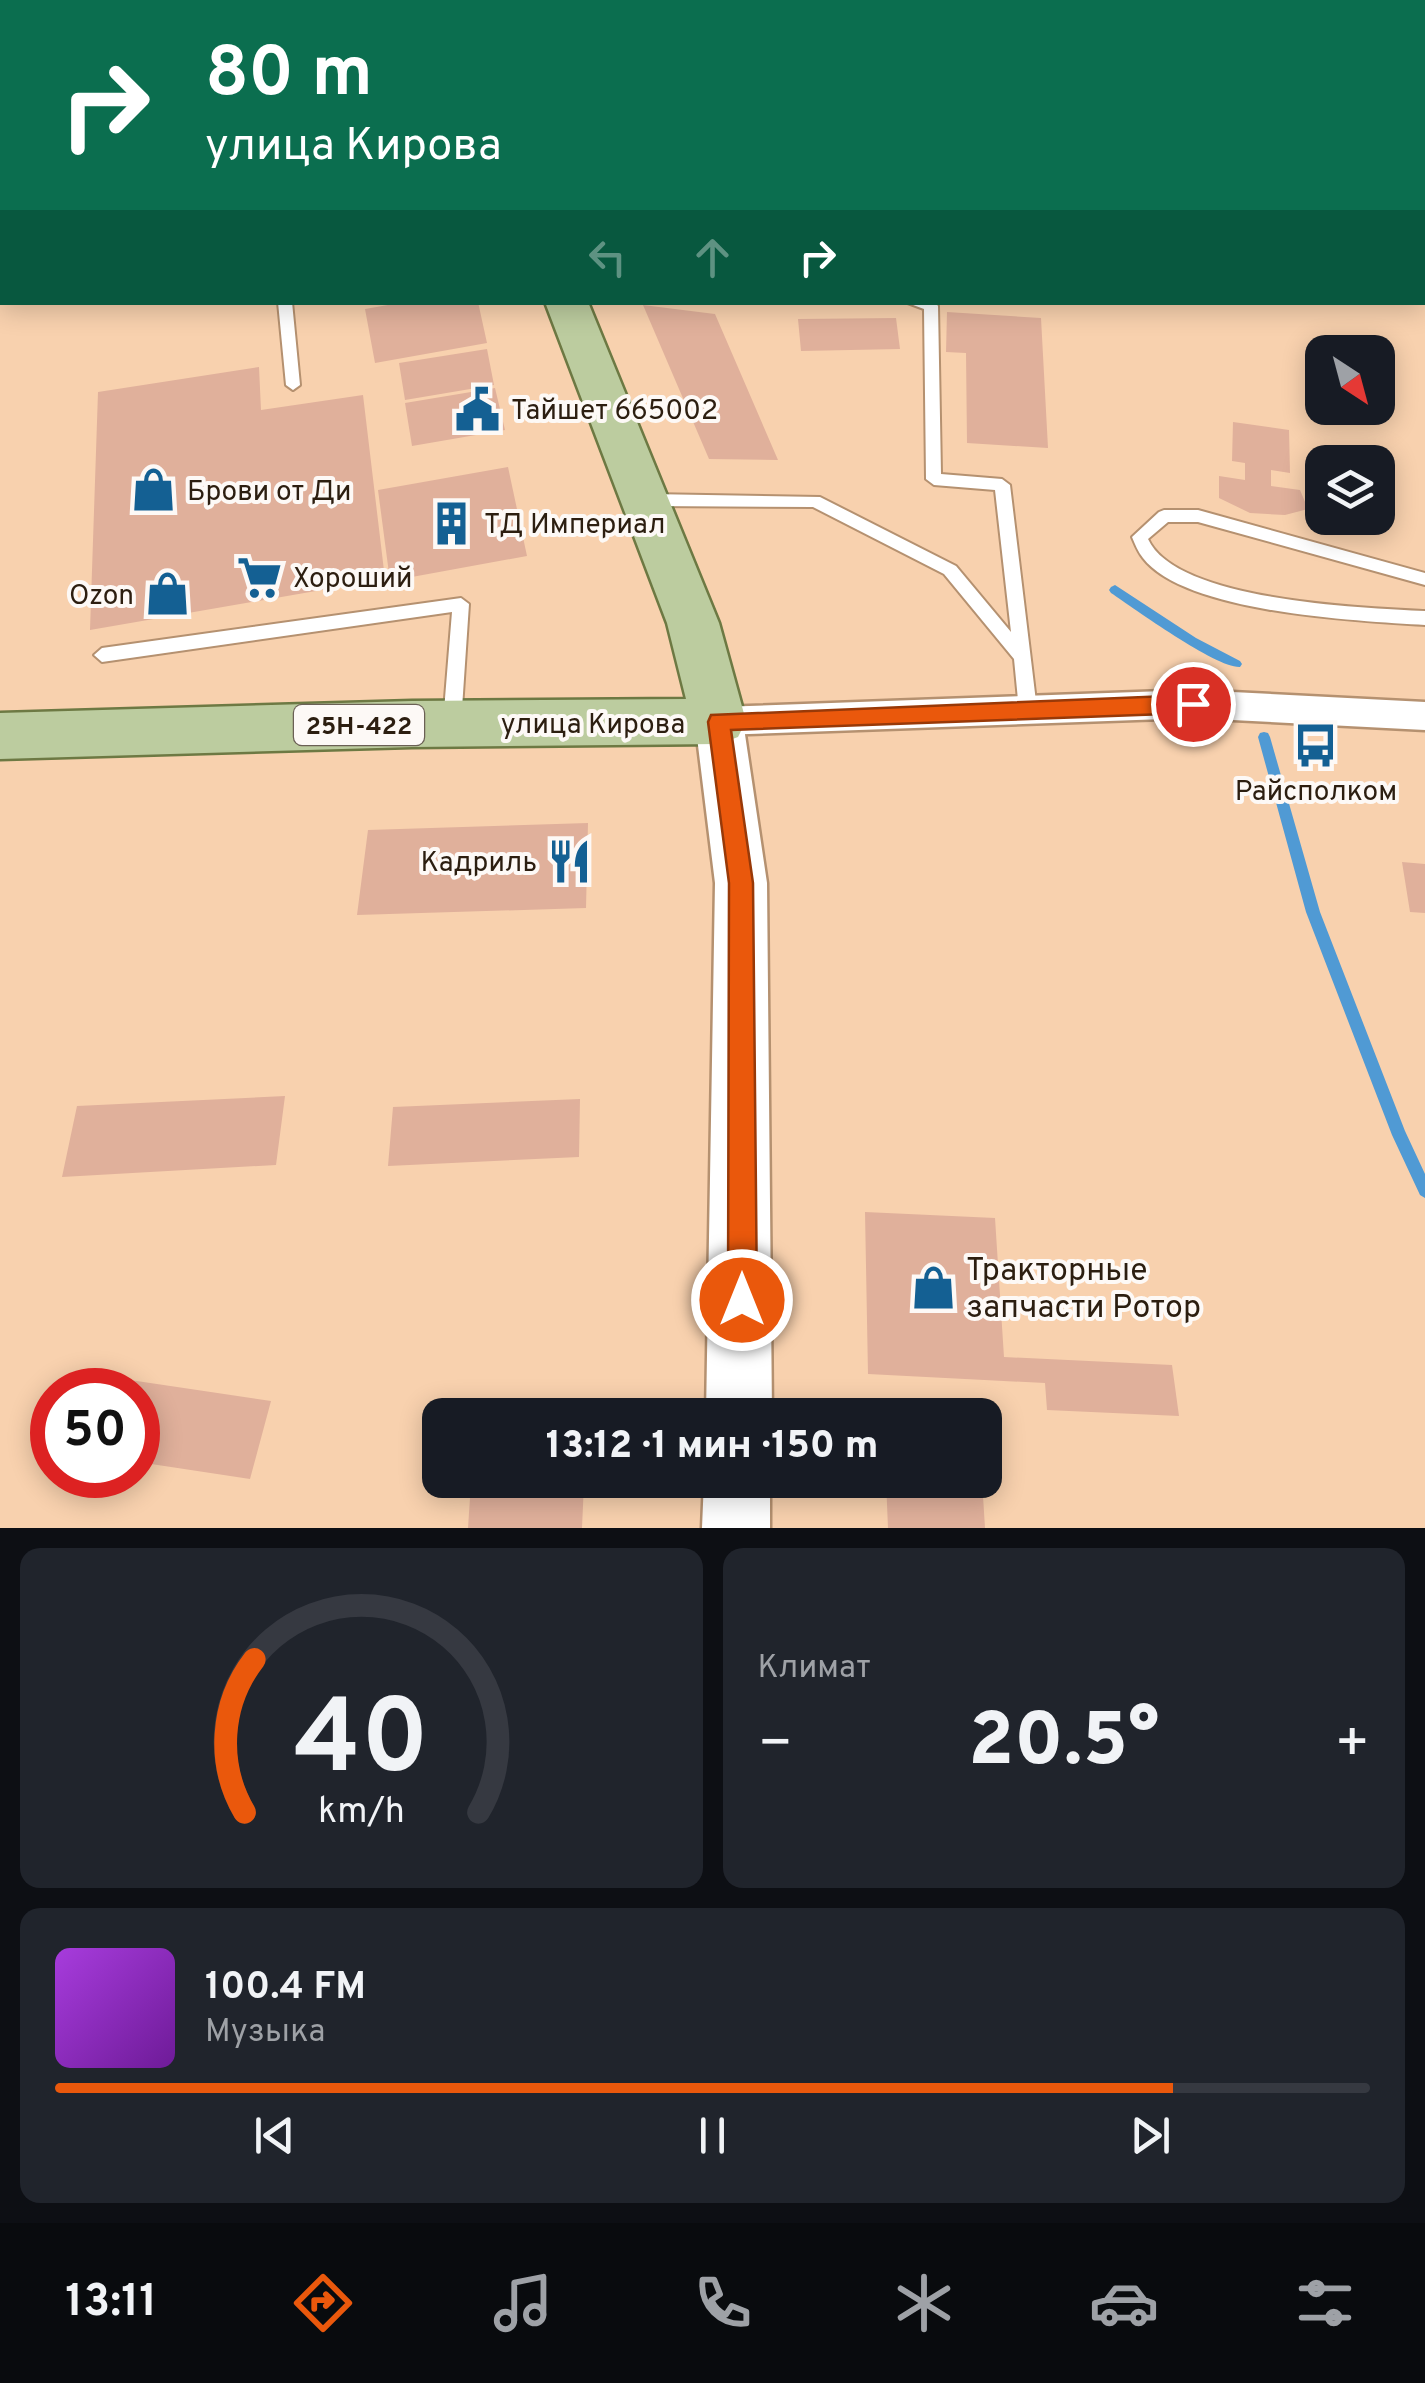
<!DOCTYPE html>
<html lang="ru">
<head>
<meta charset="utf-8">
<style>
	:root { --surface:#171b24; --page:#20242c; --text:#f1f3f6; --muted:#9ea1a6; --line:#363941; --accent:#ea580c }
	body { margin:0; font-family:Overpass,sans-serif; background:var(--page); color:var(--text); height:100vh; display:flex; flex-direction:column; font-size:38px; white-space:nowrap }
	* { box-sizing:border-box; margin:0 }
	p { font-size:32px; color:var(--muted) }
	.icon { flex:none; width:55px; height:55px; fill:none; stroke:currentColor; stroke-width:2; stroke-linecap:round; stroke-linejoin:round }
	.map { position:relative; height:1528px; overflow:hidden }
	.side { display:flex; flex-direction:column; gap:20px; padding:20px; background:#0d0f14; flex:1 }
	.side>* { flex:none }
	.banner { position:absolute; left:0px; top:0px; width:1425px; height:305px; box-shadow:0 5px 25px #0003; background:#0b6e4f; color:#fff; overflow:hidden }
	.needle { width:65px; rotate:144deg }
	.controls { position:absolute; left:1305px; top:335px; display:grid; gap:20px }
	.controls a { display:grid; place-items:center; width:90px; height:90px; border-radius:20px; background:var(--surface); box-shadow:0 5px 25px #0003; font-size:50px }
	.speed { position:absolute; left:30px; top:1368px; display:flex; gap:20px; font-size:50px; font-weight:700; text-align:center }
	.speed>* { display:grid; place-content:center; width:130px; height:130px; border-radius:50%; background:var(--surface); box-shadow:0 5px 25px #0003; line-height:1 }
	.speed .limit { border:15px solid #d22; background:#fff; color:#111 }
	.pin { position:absolute; display:grid; place-items:center; width:85px; height:85px; color:#fff; margin:-42px; border:5px solid #fff; border-radius:50%; box-shadow:0 2px 10px #0007 }
	.me { position:absolute; width:110px; margin:-55px; rotate:0deg; stroke-linejoin:round; filter:drop-shadow(0 0 8px #0008) }
	.turn { display:flex; align-items:center; gap:35px; height:210px; padding:0 40px; font-size:45px }
	.turn .icon { width:130px; height:130px; stroke-width:2.5 }
	.turn b { display:block; font-size:70px; line-height:85px }
	.lanes { display:flex; align-items:center; height:95px; padding:0 40px; background:#0003; justify-content:center; gap:50px; direction:ltr }
	.lanes .off { opacity:.35 }
	.big { font-size:75px; font-weight:800; line-height:1.1 }
	.side .tile { flex:1; display:flex; flex-direction:column; justify-content:center; gap:15px; min-width:0; padding:0 35px; border-radius:20px; background:var(--page) }
	.side .dial { align-items:center; gap:0 }
	.dial svg { height:260px; overflow:visible; fill:none; stroke:var(--line); stroke-width:7; stroke-linecap:round; text-anchor:middle }
	.dial text { fill:var(--text); stroke:none }
	.song { display:flex; align-items:center; gap:30px }
	.cover { width:120px; height:120px; border-radius:15px; background:linear-gradient(135deg,hsl(280 70% 55%),hsl(280 70% 35%)) }
	.played { height:10px; border-radius:5px; background:linear-gradient(90deg,var(--accent) 85%,var(--line) 85%) }
	.keys { display:flex; justify-content:space-around; direction:ltr }
	.heat { display:flex; justify-content:space-between; align-items:center; font-size:55px; direction:ltr }
	.side .tiles { flex:1; display:grid; gap:20px; grid-template-columns:1fr 1fr }
	.tile:last-child { grid-column:span 2 }
	.trip { position:absolute; left:422px; top:1398px; width:580px; height:100px; border-radius:20px; background:var(--surface); box-shadow:0 5px 25px #0003; font-weight:800; line-height:100px; text-align:center }
	.menu { display:flex; height:160px; justify-content:space-around; align-items:center; background:#090b0e; color:var(--muted) }
	.menu .icon { width:70px; height:70px }
	.menu .current { color:var(--accent) }
	.menu b { font-size:45px; color:var(--text) }
	.map>svg:first-child { display:block }
	.lines { fill:none; stroke-linecap:round; stroke-linejoin:round }
	.stream { fill:#509ad4; fill-rule:evenodd }
	.building { fill:#e0b09b }
	.lane-casing { stroke:#b59170; stroke-width:4 }
	.street-casing { stroke:#b59170; stroke-width:5 }
	.secondary-casing { stroke:#b59170; stroke-width:5 }
	.primary-casing { stroke:#6d7943; stroke-width:5 }
	.lane { fill:#fff; fill-rule:evenodd }
	.street { fill:#fff; fill-rule:evenodd }
	.secondary { fill:#fff; fill-rule:evenodd }
	.primary { fill:#bccc9f; fill-rule:evenodd }
	.route { fill:#ea580c; stroke:#983908; stroke-width:2.5 }
	.labels { text-anchor:middle; stroke-width:8; stroke-linejoin:round; paint-order:stroke }
	.shield { fill:#fdf9f6; stroke:#6b6055; stroke-width:2.5 }
	.shield-label { font-size:25px; font-weight:bold; fill:#2c1e10 }
	.poi-label { font-size:28px; fill:#2c1e10; stroke:#fdf9f6; text-anchor:start }
	.street-label { font-size:28px; fill:#2c1e10; stroke:#fdf9f6 }
	.near-poi-label { font-size:32px; fill:#2c1e10; stroke:#fdf9f6; text-anchor:start }
</style>
</head>
<body>
<div class="map">
<svg width="1425" height="1528" viewBox="0 0 1425 1528">
	<rect width="100%" height="100%" fill="#f8d1ae"/>
	<g class="lines">
		<path class="stream" d="M1115 585 1196 638 1240 661 1242 664 1240 667C1216 668 1135 609 1111 593L1109 590 1111 587Z
			M1264 732 1268 733 1270 737 1320 912 1405 1131 1425 1174V1198L1420 1195 1392 1135 1306 912 1258 737 1260 733Z"/>
	</g>
	<path class="building" d="M405 302H478L487 343 375 363 365 309Z
		M643 305 715 314 778 460 709 459Z
		M947 312 1041 318 1048 448 967 443 966 353 946 352Z
		M896 318 900 349 801 351 798 319Z
		M487 349 494 385 405 400 399 363Z
		M259 367 261 410 363 395 385 579 90 630 98 392Z
		M495 388 505 430 412 446 405 403Z
		M1233 422 1289 430 1290 473 1271 470V486L1300 490 1308 509 1285 515 1250 513 1219 498V476L1245 480V463L1232 461Z
		M508 467 527 556 390 581 378 490Z
		M588 823 586 908 357 915 368 830Z
		M1402 862 1425 864V913L1410 912Z
		M285 1096 276 1165 62 1177 77 1106Z
		M580 1099 579 1157 388 1166 393 1107Z
		M865 1212 995 1218 1004 1357 1172 1365 1179 1416 1047 1410 1045 1383 868 1374Z
		M130 1380 271 1401 250 1479 138 1462V1390H127Z
		M886 1480H982L985 1528H888Z
		M471 1483H584L582 1528H468Z"/>
	<g class="lines">
		<defs>
			<path id="lane" d="M278 302H292L300 385 293 390 286 385Z
				M905 302H935L938 306 941 474 1002 479 1010 485 1037 710 1034 715H1022L1019 710 1014 659 944 574 813 507 649 506 641 500 649 494 820 497 956 566 1011 632 995 490 934 485 926 479 924 309Z
				M1164 510H1198L1425 573V585L1198 522H1168L1148 539C1176 601 1363 608 1425 611V625C1359 621 1185 613 1143 558 1138 552 1135 544 1132 537L1159 512Z
				M461 598 469 604 461 723 458 728H446L443 723 452 612 102 662 94 655 102 648Z"/>
			<path id="street" d="M1422 240H1425V258H1422Z
				M1193 690 1425 702V730L1193 718 719 735 707 731 702 721 707 711 719 707Z"/>
			<path id="secondary" d="M719 700 736 706 743 721 767 883 772 1415H706L715 883 695 721 702 706Z
				M704 1480H770V1528H702Z"/>
			<path id="primary" d="M430 0H466L467 2H432Z
				M545 302H588L719 623 746 721 738 737 719 744 412 747 0 759V713L412 701 686 699 667 623Z"/>
		</defs>
		<use href="#lane" class="lane-casing"/>
		<use href="#street" class="street-casing"/>
		<use href="#secondary" class="secondary-casing"/>
		<use href="#primary" class="primary-casing"/>
		<use href="#lane" class="lane"/>
		<use href="#street" class="street"/>
		<use href="#secondary" class="secondary"/>
		<use href="#primary" class="primary"/>
	</g>
	<path class="route" d="M1193 695 1204 704 1193 713 731 730 753 883 757 1300 753 1310 742 1315 732 1310 728 1300 729 883 708 722 711 715Z"/>
	<defs>
		<symbol id="civic-bare" viewBox="-9 -9 18 18"><path d="M-.6-6.5H3V-4.5H.6V-3L4-1V1h2V6H-6V1h2V-1L-.6-3ZM-1.2 2.5V6h2.4V2.5Z" fill="#146093" stroke="#fdf9f6" stroke-width="2.5" paint-order="stroke"/></symbol>
		<symbol id="shop-bare" viewBox="-9 -9 18 18"><path d="M-5-2.5h2.3a2.7 3.5 0 0 1 5.4 0H5L5.5 6h-11ZM-1.5-2.5h3a1.5 2.3 0 0 0-3 0Z" fill="#146093" stroke="#fdf9f6" stroke-width="2.5" paint-order="stroke"/></symbol>
		<symbol id="building-bare" viewBox="-9 -9 18 18"><path d="M-4-6H4V6H1V3H-1V6H-4ZM-2.5-4.3h1.7v1.8h-1.7ZM.8-4.3h1.7v1.8H.8ZM-2.5-1h1.7V.8h-1.7ZM.8-1h1.7V.8H.8Z" fill="#146093" stroke="#fdf9f6" stroke-width="2.5" paint-order="stroke"/></symbol>
		<symbol id="supermarket-bare" viewBox="-9 -9 18 18"><path d="M-6-5.5h2.5l.6 2H6L4.5 2H-2.5L-4.4-4H-6ZM-1.5 3.2a1.3 1.3 0 1 0 .1 0ZM3 3.2a1.3 1.3 0 1 0 .1 0Z" fill="#146093" stroke="#fdf9f6" stroke-width="2.5" paint-order="stroke"/></symbol>
		<symbol id="bus-bare" viewBox="-9 -9 18 18"><path d="M-5-6H5V4H4V6H2V4H-2V6H-4V4H-5ZM-3.5-4V0h7V-4ZM-3.5 1.2v1.5H-2V1.2ZM2 1.2v1.5H3.5V1.2Z" fill="#146093" stroke="#fdf9f6" stroke-width="2.5" paint-order="stroke"/></symbol>
		<symbol id="restaurant-bare" viewBox="-9 -9 18 18"><path d="M-5-6h1v4h1v-4h1v4h1v-4h1v5L-1.5 .5V6h-2V.5L-5-1ZM5-6V6H3V1.5H1.5Q1.5-4 5-6Z" fill="#146093" stroke="#fdf9f6" stroke-width="2.5" paint-order="stroke"/></symbol>
	</defs>
	<g fill-rule="evenodd">
		<use href="#civic-bare" x="446" y="378" width="63" height="63"/>
		<use href="#shop-bare" x="122" y="458" width="63" height="63"/>
		<use href="#building-bare" x="420" y="492" width="63" height="63"/>
		<use href="#supermarket-bare" x="228" y="546" width="63" height="63"/>
		<use href="#shop-bare" x="136" y="562" width="63" height="63"/>
		<use href="#bus-bare" x="1284" y="714" width="63" height="63"/>
		<use href="#restaurant-bare" x="538" y="830" width="63" height="63"/>
		<use href="#shop-bare" x="902" y="1256" width="63" height="63"/>
	</g>
	<g class="labels">
		<rect class="shield" x="294" y="705" width="130" height="40" rx="8"/>
		<g class="shield-label">
			<text x="359" y="734">25Н-422</text>
		</g>
		<g class="poi-label">
			<text x="511" y="419">Тайшет 665002</text>
			<text x="187" y="500">Брови от Ди</text>
			<text x="484" y="533">ТД Империал</text>
			<text x="293" y="587">Хороший</text>
			<text x="134" y="604" text-anchor="end">Ozon</text>
			<text x="1316" y="800" text-anchor="middle">Райсполком</text>
			<text x="537" y="871" text-anchor="end">Кадриль</text>
		</g>
		<g class="street-label">
			<text x="593" y="733">улица Кирова</text>
		</g>
		<g class="near-poi-label">
			<text x="966" y="1280">Тракторные<tspan x="966" dy="37">запчасти Ротор</tspan></text>
		</g>
	</g>
</svg>
<div class="controls">
<a><svg class="needle" viewBox="-14 -14 28 28"><path d="M0-13l5 13h-10z" fill="#e53935"/><path d="M0 13l5-13h-10z" fill="#9ea1a6"/></svg></a>
<a><svg class="icon" aria-label="layers" viewBox="0 0 24 24"><path d="M12 4l9 5-9 5-9-5zM3 14l9 5 9-5"/></svg></a>
</div>
<div class="speed"><div class="limit">50</div></div>
<div class="pin" style="left:1193px;top:704px;background:#d93025"><svg class="icon" aria-label="arrive" viewBox="0 0 24 24"><path d="M6 21V4h12l-3 4 3 4H6"/></svg></div>
<svg class="me" style="left:742px;top:1300px" viewBox="-20 -20 40 40"><circle r="17" fill="#ea580c" stroke="#fff" stroke-width="3"/><path d="M0-11L8 9 0 5-8 9z" fill="#fff"/></svg>
<div class="trip">13:12 · 1 мин · 150 m</div>
<div class="banner">
<div class="turn"><svg class="icon" aria-label="right" viewBox="0 0 24 24"><path d="M7 20v-9h11M14 6l5 5-5 5"/></svg><div><b>80 m</b>улица Кирова</div></div>
<div class="lanes"><svg class="icon off" aria-label="left" viewBox="0 0 24 24"><path d="M17 20v-9H6M10 6l-5 5 5 5"/></svg><svg class="icon off" aria-label="ahead" viewBox="0 0 24 24"><path d="M12 20V5M6 11l6-6 6 6"/></svg><svg class="icon" aria-label="right" viewBox="0 0 24 24"><path d="M7 20v-9h11M14 6l5 5-5 5"/></svg></div>
</div>
</div>
<section class="side">
<div class="tiles">
<div class="tile dial"><svg viewBox="0 0 100 80">
<path d="M14 69A42 42 0 1 1 86 69"/>
<path d="M14 69A42 42 0 0 1 17 22" stroke="#ea580c"/>
<text x="50" y="56" font-size="32" font-weight="700">40</text>
<text x="50" y="72" font-size="11">km/h</text>
</svg></div>
<div class="tile"><p>Климат</p>
<div class="heat"><a>−</a><b class="big">20.5°</b><a>+</a></div>
</div>
<div class="tile">
<div class="song"><i class="cover"></i><div><b>100.4 FM</b><p>Музыка</p></div></div>
<div class="played"></div>
<div class="keys"><svg class="icon" aria-label="previous" viewBox="0 0 24 24"><path d="M18 5L8 12l10 7zM5 5v14"/></svg><svg class="icon" aria-label="pause" viewBox="0 0 24 24"><path d="M8 5v14M16 5v14"/></svg><svg class="icon" aria-label="next" viewBox="0 0 24 24"><path d="M6 5l10 7-10 7zM19 5v14"/></svg></div>
</div>
</div>
</section>
<nav class="menu">
<b>13:11</b>
<svg class="icon current" aria-label="directions" viewBox="0 0 24 24"><path d="M12 3l9 9-9 9-9-9zM9 14v-3h6M13 9l2 2-2 2"/></svg>
<svg class="icon" aria-label="music" viewBox="0 0 24 24"><path d="M9 18V5l10-2v13"/><circle cx="6" cy="18" r="3"/><circle cx="16" cy="16" r="3"/></svg>
<svg class="icon" aria-label="phone" viewBox="0 0 24 24"><path d="M5 4h4l2 5-3 2q2 4 5 5l2-3 5 2v4C11 20 4 13 5 4z"/></svg>
<svg class="icon" aria-label="climate" viewBox="0 0 24 24"><path d="M12 3v18M4 7l16 10M4 17L20 7"/></svg>
<svg class="icon" aria-label="car" viewBox="0 0 24 24"><path d="M5 17H2v-5l4-1 3-4h7l3 4 3 1v5h-3M9 17h6M6 11h13"/><circle cx="7" cy="17" r="2"/><circle cx="17" cy="17" r="2"/></svg>
<svg class="icon" aria-label="filters" viewBox="0 0 24 24"><path d="M4 7h16M4 17h16"/><circle cx="9" cy="7" r="2"/><circle cx="15" cy="17" r="2"/></svg>
</nav>
</body>
</html>
